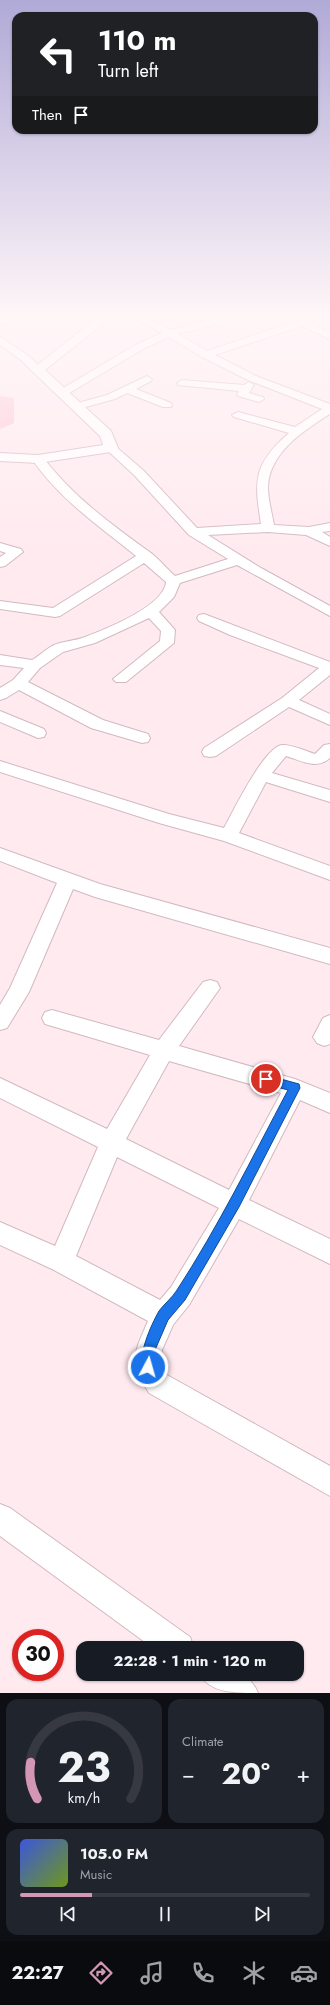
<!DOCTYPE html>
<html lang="en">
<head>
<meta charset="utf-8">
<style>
	:root { --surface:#171b24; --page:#20242c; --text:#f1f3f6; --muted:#9ea1a6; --line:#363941; --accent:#d396b5 }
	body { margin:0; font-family:Jost,sans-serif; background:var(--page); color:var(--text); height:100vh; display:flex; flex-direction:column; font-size:15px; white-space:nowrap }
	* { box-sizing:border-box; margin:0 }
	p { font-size:13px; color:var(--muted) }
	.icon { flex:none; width:22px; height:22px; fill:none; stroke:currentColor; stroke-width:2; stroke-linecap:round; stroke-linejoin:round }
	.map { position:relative; height:1693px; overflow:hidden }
	.sheet { display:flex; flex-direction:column; gap:6px; padding:6px; background:#0d0f14; flex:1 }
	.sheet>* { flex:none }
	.top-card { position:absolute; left:12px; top:12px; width:306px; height:122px; border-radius:12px; box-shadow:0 1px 3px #0004; background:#202124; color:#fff; overflow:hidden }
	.speed { position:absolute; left:12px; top:1629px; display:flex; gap:8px; font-size:20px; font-weight:700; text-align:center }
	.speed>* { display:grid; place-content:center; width:52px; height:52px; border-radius:50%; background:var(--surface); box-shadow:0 1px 3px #0004; line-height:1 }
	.speed .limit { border:6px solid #d22; background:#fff; color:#111 }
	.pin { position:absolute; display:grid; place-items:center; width:34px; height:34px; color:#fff; margin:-17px; border:2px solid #fff; border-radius:50%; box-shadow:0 1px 4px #0007 }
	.me { position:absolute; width:44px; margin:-22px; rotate:6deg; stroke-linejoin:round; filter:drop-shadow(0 0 3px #0008) }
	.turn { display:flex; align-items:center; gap:14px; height:84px; padding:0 20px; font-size:18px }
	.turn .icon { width:52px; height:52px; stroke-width:2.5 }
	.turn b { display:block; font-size:28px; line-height:34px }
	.then { display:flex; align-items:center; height:38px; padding:0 20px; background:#0003; gap:8px; font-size:15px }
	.big { font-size:30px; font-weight:700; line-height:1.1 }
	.sheet .card { flex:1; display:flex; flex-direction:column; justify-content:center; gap:6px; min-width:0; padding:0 14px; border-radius:12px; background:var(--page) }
	.sheet .dial { align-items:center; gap:0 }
	.dial svg { height:104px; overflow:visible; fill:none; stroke:var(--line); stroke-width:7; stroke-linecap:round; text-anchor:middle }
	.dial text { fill:var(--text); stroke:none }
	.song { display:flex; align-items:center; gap:12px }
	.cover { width:48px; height:48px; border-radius:6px; background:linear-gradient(135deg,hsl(230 70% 55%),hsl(80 70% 35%)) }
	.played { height:4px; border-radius:2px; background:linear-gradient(90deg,var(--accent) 25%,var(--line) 25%) }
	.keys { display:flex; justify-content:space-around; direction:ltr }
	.heat { display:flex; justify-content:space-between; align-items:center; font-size:22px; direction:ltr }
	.sheet .tiles { flex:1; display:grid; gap:6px; grid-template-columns:1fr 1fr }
	.card:last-child { grid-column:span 2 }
	.trip { position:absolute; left:76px; top:1641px; width:228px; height:40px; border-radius:12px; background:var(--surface); box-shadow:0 1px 3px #0004; font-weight:700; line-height:40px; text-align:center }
	.menu { display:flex; height:64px; justify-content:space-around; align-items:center; background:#090b0e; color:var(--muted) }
	.menu .icon { width:28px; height:28px }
	.menu .on { color:var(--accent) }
	.menu b { font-size:18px; color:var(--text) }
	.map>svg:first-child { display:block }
	.green { fill:#fec5d7 }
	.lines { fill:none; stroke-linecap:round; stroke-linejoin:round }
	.street-casing { stroke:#d2b9c1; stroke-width:2 }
	.secondary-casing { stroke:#d2b9c1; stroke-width:2 }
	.street { fill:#fff; fill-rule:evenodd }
	.secondary { fill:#fff; fill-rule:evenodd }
	.route { fill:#1a73e8; stroke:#114b97 }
</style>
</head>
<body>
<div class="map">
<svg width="330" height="1693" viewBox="0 0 330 1693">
	<rect width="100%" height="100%" fill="#ffeaf0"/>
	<path class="green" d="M0 396 14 398V423L0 429Z"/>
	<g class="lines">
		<defs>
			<path id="street" d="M7 317H55L50 320H18L0 324V318Z
				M132 317H144L171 330 222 317H237L235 319 178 334 207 351 308 317H320L311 323 330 332V339L302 326 215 355 256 376 330 404V414C304 430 269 453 268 487 268 500 272 513 274 525L309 527 330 523V531L322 532 330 537V546L306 535 268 532 208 535 261 568 330 606V616L237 565 180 583 174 597 159 612 175 630 174 643 126 682H116L113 679 160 641 161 631 149 618 95 643 63 652 40 668 28 682 103 720 148 734 150 738 148 742 142 743 91 728 19 690 6 698 0 700V688L13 680 24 668 0 665V655L32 660C39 656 45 650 52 646 62 641 75 641 85 637 106 629 164 606 166 582L144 563 60 616 55 617 0 609V601L53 608 136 556C99 526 59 499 32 459L34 456H42C72 496 112 525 151 553 159 559 167 569 175 576L228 559 189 535 135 476 107 450 105 448 107 446H115L143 470 197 528 261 524C254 481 253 464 289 433L234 417 232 415 238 412 295 427 322 409 248 380 202 357 169 337 145 348 66 395H58L57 393 58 391 137 344 162 333Z
				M0 337 29 356 41 368 42 370 41 372H33L21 360 0 345Z
				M147 376 152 379 151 381 136 389 171 403 172 405 171 407H163L127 393 115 399 78 409 73 406 74 404 107 395Z
				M182 380 244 385 249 382 254 385 249 393 263 397 264 399 259 402 238 396 237 394 239 391 178 385 177 383Z
				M0 543 21 549 23 552 5 566 0 567V557L6 553 0 551Z
				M204 614 330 662V675L299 700 330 714V725L289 707 216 756 210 757 204 756 202 752 204 748 282 698 319 668 230 635 199 621 197 618 199 615Z
				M0 711 44 729 46 733 44 737 38 738 0 722Z
				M330 744V758C317 770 302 761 286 756L272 773 330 790V802L266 782 239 833 330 866V880L224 841 159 823 0 772V761L169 814 224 828C233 812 264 747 282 745 291 744 306 751 315 754L324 745Z
				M0 848 100 884 330 948V964L95 897 73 889 29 992 7 1028 0 1030V1005L10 988 57 883 0 861Z
				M210 980 217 982 220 988 179 1046 295 1079 330 1093V1113L300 1100 249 1200 330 1239V1264L239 1219 189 1305 173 1325 162 1350 161 1364 167 1375 330 1466V1496L149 1393C129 1359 133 1356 148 1321L52 1269 0 1245V1222L55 1246 98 1147 0 1098V1078L107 1129 150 1055 45 1024 42 1018 45 1012 52 1010 159 1040 203 982ZM169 1061 281 1093 229 1190 126 1139ZM117 1157 219 1208 171 1287 160 1300 76 1256Z
				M330 1015V1044L324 1046 317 1043 313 1037 323 1018Z
				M0 1504 10 1508 190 1637 194 1648H153L0 1536Z
				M199 1674C225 1674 247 1666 258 1693 233 1693 211 1693 199 1674Z"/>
			<path id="secondary" d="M98 317H111L45 370 111 431 118 448 116 451 111 452 38 463 0 461V453L38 455 103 445 100 436 31 370Z"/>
		</defs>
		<use href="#street" class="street-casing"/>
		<use href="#secondary" class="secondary-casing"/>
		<use href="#street" class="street"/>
		<use href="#secondary" class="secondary"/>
	</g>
	<linearGradient id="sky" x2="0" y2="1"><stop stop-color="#b0aad7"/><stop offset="0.57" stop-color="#fff6f8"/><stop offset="1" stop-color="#fff6f8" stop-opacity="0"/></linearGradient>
	<rect width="330" height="554" fill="url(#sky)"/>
	<path class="route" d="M266 1075 299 1084 300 1088 239 1207 185 1300 168 1320 155 1350 153 1372 148 1374 143 1372C137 1356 151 1325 159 1311 164 1304 172 1298 177 1290 218 1227 252 1158 288 1090L262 1083 260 1079 262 1076Z"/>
</svg>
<div class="speed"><div class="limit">30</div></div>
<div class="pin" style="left:266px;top:1079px;background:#d93025"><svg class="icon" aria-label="arrive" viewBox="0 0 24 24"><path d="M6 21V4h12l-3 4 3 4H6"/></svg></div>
<svg class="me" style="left:148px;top:1367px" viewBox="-20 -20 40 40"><circle r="17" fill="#1a73e8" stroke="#fff" stroke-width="3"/><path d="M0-11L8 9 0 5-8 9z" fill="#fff"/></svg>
<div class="trip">22:28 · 1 min · 120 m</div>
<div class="top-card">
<div class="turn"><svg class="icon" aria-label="left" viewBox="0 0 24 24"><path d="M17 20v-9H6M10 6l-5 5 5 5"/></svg><div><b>110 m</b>Turn left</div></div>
<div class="then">Then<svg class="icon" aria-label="arrive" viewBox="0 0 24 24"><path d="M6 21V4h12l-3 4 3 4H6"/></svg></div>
</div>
</div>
<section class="sheet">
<div class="tiles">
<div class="card dial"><svg viewBox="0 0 100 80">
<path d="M14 69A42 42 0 1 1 86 69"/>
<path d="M14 69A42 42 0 0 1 9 41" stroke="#d396b5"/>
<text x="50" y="56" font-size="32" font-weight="700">23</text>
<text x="50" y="72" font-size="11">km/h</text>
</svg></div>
<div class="card"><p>Climate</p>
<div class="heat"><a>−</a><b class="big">20°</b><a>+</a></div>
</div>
<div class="card">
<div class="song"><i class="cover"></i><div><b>105.0 FM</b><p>Music</p></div></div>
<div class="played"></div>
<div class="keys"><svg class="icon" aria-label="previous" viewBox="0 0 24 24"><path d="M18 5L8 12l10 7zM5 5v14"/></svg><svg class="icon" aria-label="pause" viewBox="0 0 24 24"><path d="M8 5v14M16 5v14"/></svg><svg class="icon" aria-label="next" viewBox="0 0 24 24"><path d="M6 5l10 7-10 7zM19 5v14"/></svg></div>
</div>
</div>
</section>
<nav class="menu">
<b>22:27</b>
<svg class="icon on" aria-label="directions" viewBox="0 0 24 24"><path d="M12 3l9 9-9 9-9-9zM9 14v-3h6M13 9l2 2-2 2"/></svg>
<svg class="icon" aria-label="music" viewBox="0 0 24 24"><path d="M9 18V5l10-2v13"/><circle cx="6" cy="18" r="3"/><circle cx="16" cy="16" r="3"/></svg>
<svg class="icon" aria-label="phone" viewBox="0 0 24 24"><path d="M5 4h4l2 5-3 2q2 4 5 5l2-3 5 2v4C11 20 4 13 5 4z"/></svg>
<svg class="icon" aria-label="climate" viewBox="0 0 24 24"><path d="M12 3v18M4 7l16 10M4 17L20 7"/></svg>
<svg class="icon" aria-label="car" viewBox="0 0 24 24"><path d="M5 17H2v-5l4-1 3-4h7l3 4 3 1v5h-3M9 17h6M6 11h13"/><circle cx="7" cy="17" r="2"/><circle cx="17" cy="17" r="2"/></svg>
</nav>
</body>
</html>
